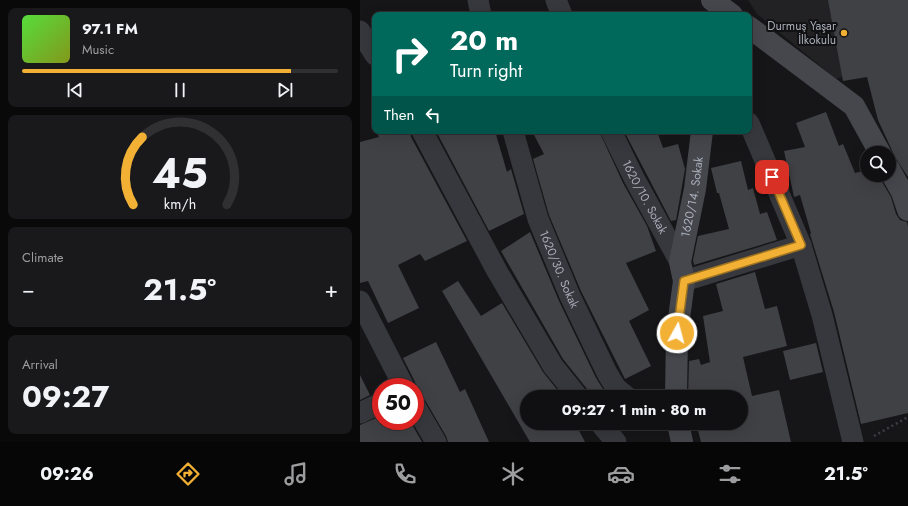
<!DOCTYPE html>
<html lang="en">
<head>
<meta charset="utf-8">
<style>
	:root { --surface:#101012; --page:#19191b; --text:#f1f3f6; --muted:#9c9d9f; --line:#303032; --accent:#f2b134 }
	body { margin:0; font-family:Jost,sans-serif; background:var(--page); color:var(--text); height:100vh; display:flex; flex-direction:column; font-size:15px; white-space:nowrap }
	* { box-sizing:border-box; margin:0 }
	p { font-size:13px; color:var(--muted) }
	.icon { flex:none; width:22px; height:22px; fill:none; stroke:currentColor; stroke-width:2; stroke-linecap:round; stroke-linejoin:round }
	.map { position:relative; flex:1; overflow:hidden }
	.panel { display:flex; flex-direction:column; gap:8px; padding:8px; background:#09090a; width:360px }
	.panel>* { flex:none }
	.hud { position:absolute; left:12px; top:12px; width:380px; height:122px; border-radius:8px; box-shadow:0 4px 16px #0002,0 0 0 1px var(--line); background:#00695c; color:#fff; overflow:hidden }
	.fabs { position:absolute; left:500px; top:146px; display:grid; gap:8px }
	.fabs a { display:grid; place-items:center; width:36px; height:36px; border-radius:50%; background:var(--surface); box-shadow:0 4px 16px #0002,0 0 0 1px var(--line); font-size:20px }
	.speed { position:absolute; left:12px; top:378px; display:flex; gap:8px; font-size:20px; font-weight:700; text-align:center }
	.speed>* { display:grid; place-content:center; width:52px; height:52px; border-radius:50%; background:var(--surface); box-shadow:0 4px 16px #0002,0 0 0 1px var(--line); line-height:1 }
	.speed .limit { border:6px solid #d22; background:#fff; color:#111 }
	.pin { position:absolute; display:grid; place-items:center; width:34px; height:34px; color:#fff; margin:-17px; border-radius:8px; box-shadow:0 2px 6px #0006 }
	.me { position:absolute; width:44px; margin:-22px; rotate:7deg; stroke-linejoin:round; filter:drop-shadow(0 0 3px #0008) }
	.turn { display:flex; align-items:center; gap:14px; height:84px; padding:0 12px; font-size:18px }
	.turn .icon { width:52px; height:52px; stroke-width:2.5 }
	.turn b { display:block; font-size:28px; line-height:34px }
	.then { display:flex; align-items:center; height:38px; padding:0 12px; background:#0003; gap:8px; font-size:15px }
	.big { font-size:30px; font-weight:700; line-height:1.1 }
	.panel .widget { flex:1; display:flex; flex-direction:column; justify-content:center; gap:6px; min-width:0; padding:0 14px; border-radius:8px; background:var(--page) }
	.panel .dial { align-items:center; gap:0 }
	.dial svg { height:104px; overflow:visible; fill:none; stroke:var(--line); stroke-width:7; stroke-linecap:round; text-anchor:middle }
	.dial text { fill:var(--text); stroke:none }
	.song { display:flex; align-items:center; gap:12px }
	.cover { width:48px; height:48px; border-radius:6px; background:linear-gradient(135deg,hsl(110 70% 55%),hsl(70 70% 35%)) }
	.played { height:4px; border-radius:2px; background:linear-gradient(90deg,var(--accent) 85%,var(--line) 85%) }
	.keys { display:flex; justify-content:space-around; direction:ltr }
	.heat { display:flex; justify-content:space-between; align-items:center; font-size:22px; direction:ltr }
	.trip { position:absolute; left:160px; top:390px; width:228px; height:40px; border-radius:20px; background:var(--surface); box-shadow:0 4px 16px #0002,0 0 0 1px var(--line); font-weight:700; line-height:40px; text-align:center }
	.dock { display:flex; height:64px; justify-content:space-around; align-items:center; background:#060607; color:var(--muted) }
	.dock .icon { width:28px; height:28px }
	.dock .selected { color:var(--accent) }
	.dock b { font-size:18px; color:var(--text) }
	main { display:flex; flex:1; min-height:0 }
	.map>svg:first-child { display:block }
	.built { fill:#222225 }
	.building { fill:#404145 }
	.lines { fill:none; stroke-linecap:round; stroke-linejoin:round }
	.path { stroke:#3d3f44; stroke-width:2.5; stroke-dasharray:2 3; stroke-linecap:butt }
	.street { stroke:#37383d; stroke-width:21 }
	.secondary { stroke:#45474d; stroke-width:22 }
	.route-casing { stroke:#9d7322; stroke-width:10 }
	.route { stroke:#f2b134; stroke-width:7 }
	.poi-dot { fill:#f2b134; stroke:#111113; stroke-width:1.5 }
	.labels { text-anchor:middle; stroke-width:4; stroke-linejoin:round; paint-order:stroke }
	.poi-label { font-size:12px; fill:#a8adb8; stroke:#111113; text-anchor:end }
	.street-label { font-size:12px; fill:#a8adb8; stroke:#111113 }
</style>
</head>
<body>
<main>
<section class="panel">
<div class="widget">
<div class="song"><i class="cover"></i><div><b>97.1 FM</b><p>Music</p></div></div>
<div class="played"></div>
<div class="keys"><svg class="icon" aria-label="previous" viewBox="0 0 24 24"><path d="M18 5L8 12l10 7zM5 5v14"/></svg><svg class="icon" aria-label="pause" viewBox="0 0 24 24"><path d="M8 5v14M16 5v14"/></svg><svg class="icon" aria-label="next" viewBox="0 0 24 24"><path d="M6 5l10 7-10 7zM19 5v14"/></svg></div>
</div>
<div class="widget dial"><svg viewBox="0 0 100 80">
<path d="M14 69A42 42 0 1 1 86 69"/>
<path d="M14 69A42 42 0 0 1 21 17" stroke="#f2b134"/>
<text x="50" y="56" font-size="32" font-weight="700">45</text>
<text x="50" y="72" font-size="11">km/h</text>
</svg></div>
<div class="widget"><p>Climate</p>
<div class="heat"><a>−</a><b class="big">21.5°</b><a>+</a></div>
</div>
<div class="widget"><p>Arrival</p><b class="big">09:27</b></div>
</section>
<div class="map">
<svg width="548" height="442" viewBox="0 0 548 442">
	<rect width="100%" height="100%" fill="#161618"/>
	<path class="built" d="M388 0H548V53L476 79 397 14Z"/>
	<path class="building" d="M468 0H548V177L536 159 518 120 507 77 483 81Z
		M466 112 479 146 483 144 495 173 507 170V175H518L531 197 536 214 540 220 547 222 548 227V413L501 424 474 312 450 234 451 233 440 195 434 197 424 151 445 147 436 123Z
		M16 131H50L51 137 107 241 65 261 60 254 38 265 59 308 28 323 8 281 0 283V142L19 137Z
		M76 131H135L147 172 151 169 164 214 129 231Z
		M172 131H239L263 183 287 226 296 251 266 263 289 310 269 321 291 366 265 379 221 291 189 215 173 159 184 154Z
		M264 131H297L303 148 318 144 325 169 316 220 311 221Z
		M381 161 388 190 393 188 400 214 407 212 417 240 334 265 333 260 338 236 369 229 359 193H357L351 168Z
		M170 232 199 301 236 378 248 397H230L227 389 203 359 141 251Z
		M395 272 405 309 417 306 427 346 383 357 392 396 419 390 431 442H341L336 423H381V397H328L329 361 339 359 341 365 350 362 343 316 363 311 356 284Z
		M98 281 121 316 142 303 183 372 203 397H167V423H215L225 442H170L82 291Z
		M76 342 100 392 105 389 129 442H88L86 436 65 400 59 395 55 382 43 358Z
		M456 343 463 372 430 380 423 351Z
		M0 375 10 395 0 400Z
		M21 416V421H50L62 442H0V425Z"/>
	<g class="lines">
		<path class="path" d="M514 436 548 417"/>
		<g class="street">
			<path d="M118 0 121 15"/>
			<path d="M196 0 202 15"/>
			<path d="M0 31 15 55"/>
			<path d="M389 123 441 245 462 315 493 442"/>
			<path d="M62 131 137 271 193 366 218 397"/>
			<path id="s1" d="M153 131 178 219 210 296 247 373 256 388 267 397"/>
			<path id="s2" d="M251 131 274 178 320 262"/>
			<path d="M324 281 441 245"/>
			<path d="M0 301 44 387"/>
			<path d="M55 406 76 442"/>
			<path d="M0 413 21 403"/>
			<path d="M240 423 256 442"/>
		</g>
		<g class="secondary">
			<path d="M352 0 372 15"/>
			<path d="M389 27 494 106 520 153"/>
			<path d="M529 169 542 192 548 210"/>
			<path id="s3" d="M316 397 317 333 324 281 320 262 335 189 342 131"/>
			<path d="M318 423 322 442"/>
		</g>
	</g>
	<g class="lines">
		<defs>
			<path id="route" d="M317 333 324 281 441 245 412 177"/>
		</defs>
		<use href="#route" class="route-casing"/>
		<use href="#route" class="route"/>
	</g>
	<circle class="poi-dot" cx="484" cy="33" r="4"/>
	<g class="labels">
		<g class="poi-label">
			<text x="476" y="30">Durmuş Yaşar<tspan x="476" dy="14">İlkokulu</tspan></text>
		</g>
		<g class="street-label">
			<text dy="4" stroke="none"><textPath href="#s2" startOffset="74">1620/10. Sokak</textPath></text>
			<text dy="4" stroke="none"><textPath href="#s3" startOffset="202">1620/14. Sokak</textPath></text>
			<text dy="4" stroke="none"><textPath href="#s1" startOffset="146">1620/30. Sokak</textPath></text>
		</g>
	</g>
</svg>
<div class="fabs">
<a><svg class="icon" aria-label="search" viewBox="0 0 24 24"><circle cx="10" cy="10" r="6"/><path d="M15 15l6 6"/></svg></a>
</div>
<div class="speed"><div class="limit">50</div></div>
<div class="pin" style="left:412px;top:177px;background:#d93025"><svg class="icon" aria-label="arrive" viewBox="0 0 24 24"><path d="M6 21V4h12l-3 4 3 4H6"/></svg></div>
<svg class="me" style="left:317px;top:333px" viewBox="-20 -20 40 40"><circle r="17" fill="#f2b134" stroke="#fff" stroke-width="3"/><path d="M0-11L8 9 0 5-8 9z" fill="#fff"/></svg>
<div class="trip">09:27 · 1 min · 80 m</div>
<div class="hud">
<div class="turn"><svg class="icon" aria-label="right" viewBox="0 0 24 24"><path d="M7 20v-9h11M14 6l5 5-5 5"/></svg><div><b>20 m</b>Turn right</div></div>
<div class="then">Then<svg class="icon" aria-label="left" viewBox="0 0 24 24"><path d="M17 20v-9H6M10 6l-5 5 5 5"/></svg></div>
</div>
</div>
</main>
<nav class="dock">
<b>09:26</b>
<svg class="icon selected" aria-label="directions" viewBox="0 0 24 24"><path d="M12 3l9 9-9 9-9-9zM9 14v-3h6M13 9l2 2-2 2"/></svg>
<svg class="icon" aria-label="music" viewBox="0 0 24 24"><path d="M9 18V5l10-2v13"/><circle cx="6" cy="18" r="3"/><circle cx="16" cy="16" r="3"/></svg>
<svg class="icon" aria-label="phone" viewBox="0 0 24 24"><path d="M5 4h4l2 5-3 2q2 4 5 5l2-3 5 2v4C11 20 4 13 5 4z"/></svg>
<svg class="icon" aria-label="climate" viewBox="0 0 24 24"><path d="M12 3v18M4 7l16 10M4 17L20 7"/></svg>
<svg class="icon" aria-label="car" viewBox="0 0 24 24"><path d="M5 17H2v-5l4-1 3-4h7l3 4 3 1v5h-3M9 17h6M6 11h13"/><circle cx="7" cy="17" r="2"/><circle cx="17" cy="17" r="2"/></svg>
<svg class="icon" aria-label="filters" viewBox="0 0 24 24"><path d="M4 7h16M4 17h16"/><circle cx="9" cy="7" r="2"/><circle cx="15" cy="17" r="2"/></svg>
<b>21.5°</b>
</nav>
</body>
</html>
